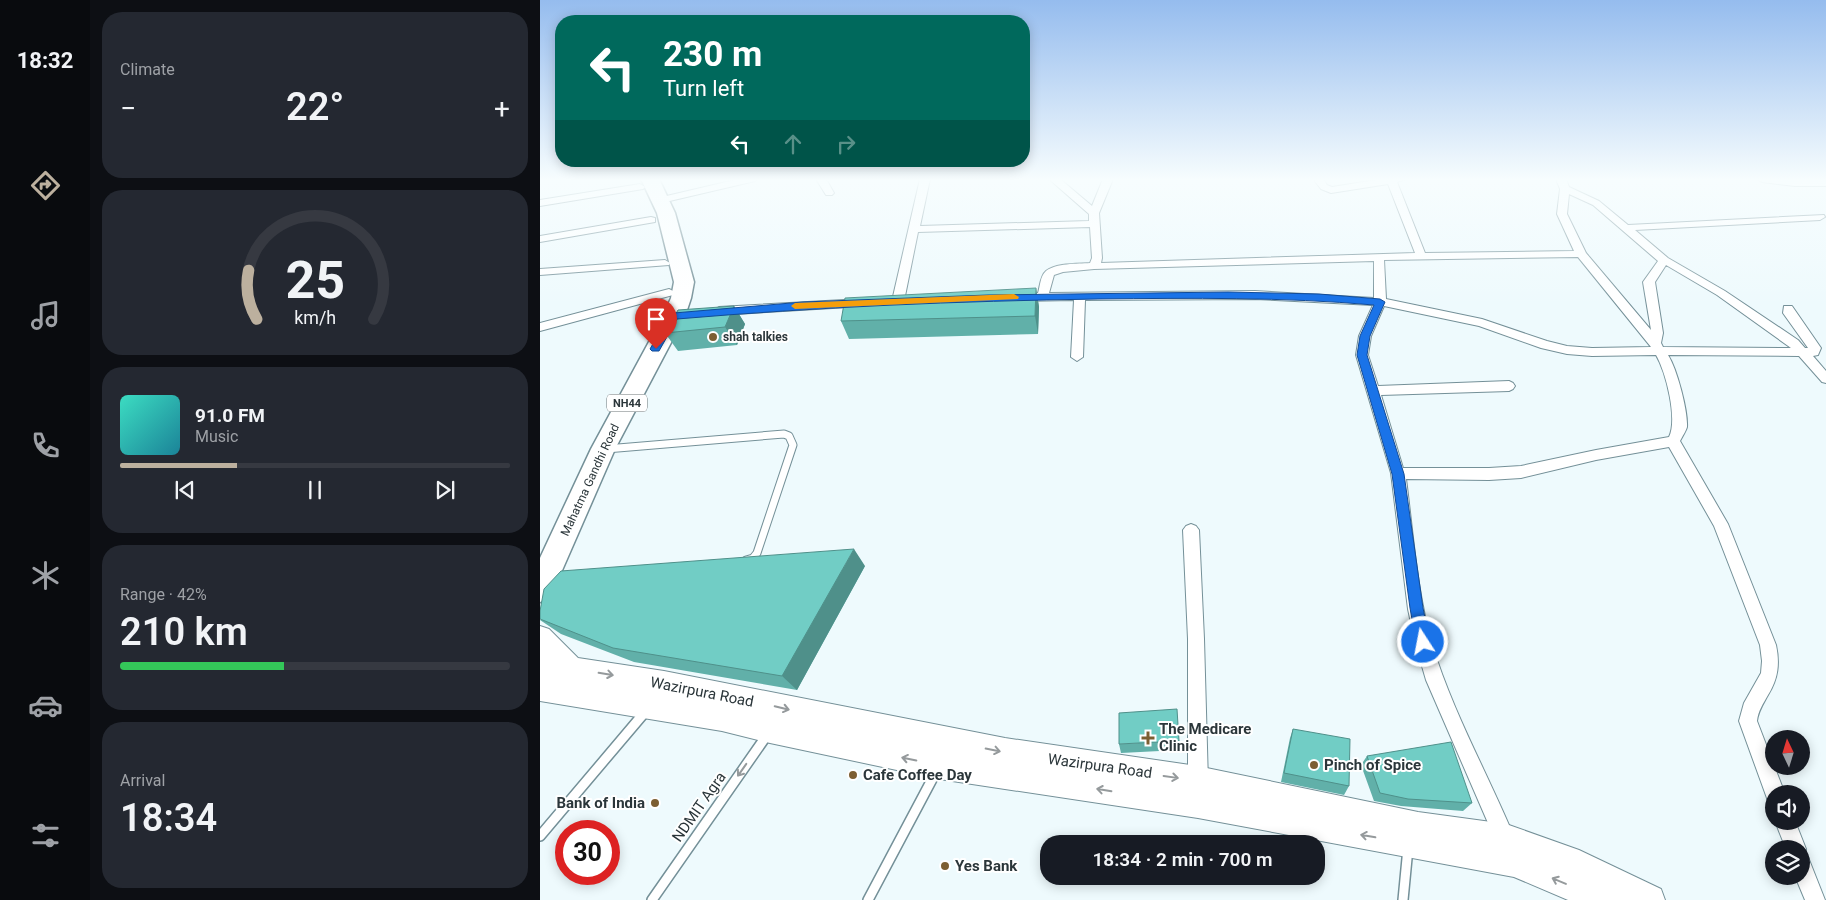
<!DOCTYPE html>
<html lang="en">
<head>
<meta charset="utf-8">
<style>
	:root { --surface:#171b24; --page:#242831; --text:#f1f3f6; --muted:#9ea1a6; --line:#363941; --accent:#bcb09e }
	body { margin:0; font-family:Roboto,sans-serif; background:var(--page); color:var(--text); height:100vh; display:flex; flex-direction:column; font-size:19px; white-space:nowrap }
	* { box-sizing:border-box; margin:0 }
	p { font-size:16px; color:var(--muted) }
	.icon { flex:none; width:28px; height:28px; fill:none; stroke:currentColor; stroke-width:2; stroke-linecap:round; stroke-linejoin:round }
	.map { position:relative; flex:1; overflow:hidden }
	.drawer { display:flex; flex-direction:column; gap:12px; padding:12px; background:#0d0f14; width:450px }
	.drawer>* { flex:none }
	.top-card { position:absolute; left:15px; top:15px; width:475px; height:152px; border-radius:20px; box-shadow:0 2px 12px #0003; background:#00695c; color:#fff; overflow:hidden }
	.needle { width:32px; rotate:356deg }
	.buttons { position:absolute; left:1225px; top:730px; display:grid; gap:10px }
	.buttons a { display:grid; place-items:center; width:45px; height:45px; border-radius:50%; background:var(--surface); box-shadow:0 2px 12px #0003; font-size:25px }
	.speed { position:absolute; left:15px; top:820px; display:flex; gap:10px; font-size:25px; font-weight:700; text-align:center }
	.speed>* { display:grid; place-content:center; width:65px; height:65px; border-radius:50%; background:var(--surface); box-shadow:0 2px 12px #0003; line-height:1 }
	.speed .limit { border:8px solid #d22; background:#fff; color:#111 }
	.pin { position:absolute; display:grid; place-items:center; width:42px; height:42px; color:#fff; margin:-51px -21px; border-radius:50% 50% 50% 0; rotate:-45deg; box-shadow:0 0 5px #0007 }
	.pin .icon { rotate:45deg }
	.me { position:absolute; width:55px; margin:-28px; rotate:349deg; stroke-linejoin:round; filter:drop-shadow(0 0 4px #0008) }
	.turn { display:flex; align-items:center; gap:18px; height:105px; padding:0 25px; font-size:22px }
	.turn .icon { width:65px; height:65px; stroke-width:2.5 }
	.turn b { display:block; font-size:35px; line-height:42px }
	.lanes { display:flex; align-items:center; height:48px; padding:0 25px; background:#0003; justify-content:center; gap:25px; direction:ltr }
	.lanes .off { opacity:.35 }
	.big { font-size:38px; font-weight:600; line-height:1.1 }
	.drawer .card { flex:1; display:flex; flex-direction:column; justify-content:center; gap:8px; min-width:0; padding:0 18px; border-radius:20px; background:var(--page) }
	.drawer .dial { align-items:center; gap:0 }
	.dial svg { height:130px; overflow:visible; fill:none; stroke:var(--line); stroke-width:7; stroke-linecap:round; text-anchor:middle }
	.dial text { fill:var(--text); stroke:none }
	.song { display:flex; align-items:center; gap:15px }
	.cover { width:60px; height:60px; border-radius:8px; background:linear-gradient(135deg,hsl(170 70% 55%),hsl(190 70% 35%)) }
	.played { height:5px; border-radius:2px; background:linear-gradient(90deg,var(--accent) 30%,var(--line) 30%) }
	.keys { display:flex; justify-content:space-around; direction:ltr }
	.heat { display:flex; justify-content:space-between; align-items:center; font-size:28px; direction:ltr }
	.charge { height:8px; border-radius:4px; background:linear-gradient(90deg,#34c759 42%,var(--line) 0) }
	.trip { position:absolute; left:500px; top:835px; width:285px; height:50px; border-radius:20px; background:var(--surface); box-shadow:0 2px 12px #0003; font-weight:600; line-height:50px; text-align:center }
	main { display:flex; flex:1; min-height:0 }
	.menu { display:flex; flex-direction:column; width:90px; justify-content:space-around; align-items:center; background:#090b0e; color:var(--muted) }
	.menu .icon { width:35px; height:35px }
	.menu .on { color:var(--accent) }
	.menu b { font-size:22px; color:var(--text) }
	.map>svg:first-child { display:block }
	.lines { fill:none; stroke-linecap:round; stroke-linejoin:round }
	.lane-far1-casing { stroke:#749098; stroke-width:9 }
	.lane-casing { stroke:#749098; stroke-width:12 }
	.street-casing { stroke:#749098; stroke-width:2 }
	.secondary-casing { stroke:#749098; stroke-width:2 }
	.highway-casing { stroke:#749098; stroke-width:3 }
	.lane-far1 { stroke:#fff; stroke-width:7 }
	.lane { stroke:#fff; stroke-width:9 }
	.street { fill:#fff; fill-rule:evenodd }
	.secondary { fill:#fff; fill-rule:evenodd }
	.highway { fill:#fff; fill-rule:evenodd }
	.wall { fill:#61b0a9 }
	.shaded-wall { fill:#4f908a }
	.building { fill:#71cdc5; stroke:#4f908a }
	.oneway { stroke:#959a9c }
	.route { fill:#1a73e8; stroke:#114b97 }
	.slow { fill:#f59e0b }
	.poi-dot { fill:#7c5e32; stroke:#fff; stroke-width:2 }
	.labels { text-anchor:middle; stroke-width:4; stroke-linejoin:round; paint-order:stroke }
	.shield { fill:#fff; stroke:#6b7275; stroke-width:1 }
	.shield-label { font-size:11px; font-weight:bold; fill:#2b363a }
	.poi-label { font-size:12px; font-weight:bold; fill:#2b363a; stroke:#fff; text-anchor:start }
	.street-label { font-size:12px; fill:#2b363a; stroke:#fff }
	.near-street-label { font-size:15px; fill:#2b363a; stroke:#fff }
	.near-poi-label { font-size:15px; font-weight:bold; fill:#2b363a; stroke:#fff; text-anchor:start }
</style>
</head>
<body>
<main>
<nav class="menu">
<b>18:32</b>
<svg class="icon on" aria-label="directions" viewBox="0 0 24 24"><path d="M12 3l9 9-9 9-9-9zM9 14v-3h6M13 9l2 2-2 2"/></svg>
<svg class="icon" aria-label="music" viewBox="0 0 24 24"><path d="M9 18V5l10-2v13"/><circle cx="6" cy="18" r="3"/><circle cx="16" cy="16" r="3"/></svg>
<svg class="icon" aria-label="phone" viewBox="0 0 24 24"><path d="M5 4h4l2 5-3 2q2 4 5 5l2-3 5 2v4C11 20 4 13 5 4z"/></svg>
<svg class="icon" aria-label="climate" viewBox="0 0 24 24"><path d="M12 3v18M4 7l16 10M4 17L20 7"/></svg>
<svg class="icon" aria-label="car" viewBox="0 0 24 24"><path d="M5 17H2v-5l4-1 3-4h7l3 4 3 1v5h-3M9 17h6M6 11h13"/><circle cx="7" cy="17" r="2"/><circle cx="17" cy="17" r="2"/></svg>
<svg class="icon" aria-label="filters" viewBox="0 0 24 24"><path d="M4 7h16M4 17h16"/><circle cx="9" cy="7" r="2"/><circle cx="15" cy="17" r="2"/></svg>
</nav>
<section class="drawer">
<div class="card"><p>Climate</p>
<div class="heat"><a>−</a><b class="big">22°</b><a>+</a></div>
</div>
<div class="card dial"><svg viewBox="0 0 100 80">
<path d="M14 69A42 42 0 1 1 86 69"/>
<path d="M14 69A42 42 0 0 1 9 39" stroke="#bcb09e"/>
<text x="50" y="56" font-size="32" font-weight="700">25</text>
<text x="50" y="72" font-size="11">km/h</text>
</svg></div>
<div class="card">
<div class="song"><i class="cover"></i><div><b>91.0 FM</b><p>Music</p></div></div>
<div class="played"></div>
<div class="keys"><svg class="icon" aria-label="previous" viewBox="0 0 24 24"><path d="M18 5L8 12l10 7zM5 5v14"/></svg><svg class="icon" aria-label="pause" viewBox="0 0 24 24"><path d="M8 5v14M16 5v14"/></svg><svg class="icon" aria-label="next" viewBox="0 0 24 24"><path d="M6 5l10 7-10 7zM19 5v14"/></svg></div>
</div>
<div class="card"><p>Range · 42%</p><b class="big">210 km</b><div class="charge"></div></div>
<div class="card"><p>Arrival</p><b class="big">18:34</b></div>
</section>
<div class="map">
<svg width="1286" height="900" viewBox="0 0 1286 900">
	<rect width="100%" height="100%" fill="#eefafd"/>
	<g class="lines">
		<defs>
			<path id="lane-far1" d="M66 449 244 434 249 436 253 445 217 553 213 558 206 560"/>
			<path id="lane" d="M0 836 105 712
				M112 900 227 735
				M328 900 397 770
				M863 900 868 848"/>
			<path id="street" d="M199 179H217L215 181 121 203 116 200 118 198Z
				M276 179H286L294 193 292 195H286Z
				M380 179H390L380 226 549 221V214L509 179H520L552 206 563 179H573L559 213 562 258 561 263 875 253 848 184 791 193 781 189 773 179H783L787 185 792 187 842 179H866L857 182 885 253 1034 251 1017 214 1020 189 1016 179H1026L1029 187 1059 201 1088 225 1284 215 1285 217 1280 220 1095 230 1128 258 1185 291 1258 340 1265 348H1268L1243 313 1244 306H1252L1281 348 1278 355 1273 356 1286 371V383L1282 382 1259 356 1128 355C1137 369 1148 411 1147 427 1146 431 1142 437 1140 441L1188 524 1236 645C1240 664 1238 679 1228 695 1223 704 1218 711 1217 721L1245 794H1234V803L1228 801 1199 721 1204 703 1221 673 1222 661 1220 645 1174 526 1129 447 1056 460 981 478 949 480 866 479C873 532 877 593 892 644 912 711 948 774 975 839L972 846 965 849 958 846 886 680 875 642 868 609 851 473 816 355 819 336 833 305 715 299 545 300 543 357 537 361 531 357 534 300 479 301 473 297 479 293H498C500 287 500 276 506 271 516 263 537 264 550 263L552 258 550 227 378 232 364 301 358 305 354 304 352 301ZM1029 194 1053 205 1118 261 1103 282 1111 330 1046 253 1027 214ZM1038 257 1111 347 1052 348 1027 346 1007 341 942 319 846 299 844 260ZM834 261V298L715 291 509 293 514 275 523 272 554 269ZM1126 265 1177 295 1251 348 1123 347 1121 343 1123 333 1115 282ZM844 306 939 326 1001 348 1027 354 1052 356 1116 355C1126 372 1138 419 1129 437L1056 450 981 466 949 468H863L841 395 969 391 973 389 975 386 973 383 969 381 838 386 828 355 831 336Z
				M1217 179 1286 180V186H1255L1222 182Z
				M100 184 105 187 103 189 0 206V200Z
				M111 217 115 218V222L0 242V236Z
				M125 260 130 263 129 265 0 275V269Z
				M129 289 133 291 135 293 133 295 0 331V323Z
				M322 299 326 300 328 303 326 306 179 315 173 311 179 307Z
				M651 524 656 526 659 530 664 639 668 783 665 790 658 793 651 790 648 783V639L643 530 646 526Z
				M1235 821H1255L1266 849 1264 855 1268 857 1285 900H1265L1255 876H1261V849H1246Z"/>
			<path id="secondary" d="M0 626 9 629 38 658 124 671 465 738 657 766 878 812 966 824 1039 850 1121 889 1125 900H1028L974 877 658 818 399 779 230 743 182 731 0 701Z"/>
			<path id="highway" d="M101 179H119L135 213 154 282 151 298 145 316 75 449 10 598 0 602V558L51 449 123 316 131 298 134 282 117 213Z"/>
		</defs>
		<use href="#lane-far1" class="lane-far1-casing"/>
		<use href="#lane" class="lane-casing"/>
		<use href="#street" class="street-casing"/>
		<use href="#secondary" class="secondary-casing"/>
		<use href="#highway" class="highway-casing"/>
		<use href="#lane-far1" class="lane-far1"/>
		<use href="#lane" class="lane"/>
		<use href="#street" class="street"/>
		<use href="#secondary" class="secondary"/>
		<use href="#highway" class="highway"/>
	</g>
	<path class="wall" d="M496 288 499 307 498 334 309 339 301 321Z
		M194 306 205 324 197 345 138 351 125 333Z
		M325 566 257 690 94 662 21 634 0 620Z
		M753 729 809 786 804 795 741 782 750 738Z
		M639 741V750L581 753 579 744Z
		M827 756 932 803 923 811 861 806 834 801 821 765Z"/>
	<path class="shaded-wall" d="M496 288 499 307 498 334 495 316Z
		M194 306 205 324 197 345 185 327Z
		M314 549 325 566 257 690 242 676Z"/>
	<path class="building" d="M496 288 495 316 301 321 305 298Z
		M194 306 185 327 125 333 138 310Z
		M314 549 242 676 73 648 0 619V611L4 589 21 571Z
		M637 709 639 741 579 744V713Z
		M753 729 810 739 809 786 744 773Z
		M911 742 932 803 868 799 840 793 827 756Z"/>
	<defs><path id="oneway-shaft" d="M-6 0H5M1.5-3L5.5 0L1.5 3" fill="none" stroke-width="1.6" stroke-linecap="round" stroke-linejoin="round" transform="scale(1.25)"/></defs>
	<g class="oneway">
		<use href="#oneway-shaft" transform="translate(66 674) rotate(9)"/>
		<use href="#oneway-shaft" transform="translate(242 708) rotate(13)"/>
		<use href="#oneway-shaft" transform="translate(453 750) rotate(11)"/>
		<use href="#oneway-shaft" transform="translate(369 759) rotate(-168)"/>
		<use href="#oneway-shaft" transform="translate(202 770) rotate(125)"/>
		<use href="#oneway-shaft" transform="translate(631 777) rotate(8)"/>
		<use href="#oneway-shaft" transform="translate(564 790) rotate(-171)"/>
		<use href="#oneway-shaft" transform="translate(828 836) rotate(-170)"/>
		<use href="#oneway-shaft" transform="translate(1019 881) rotate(-157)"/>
	</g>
	<linearGradient id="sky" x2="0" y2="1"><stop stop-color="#95bcee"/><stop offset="0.59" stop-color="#f7fdfe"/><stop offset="1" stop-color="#f7fdfe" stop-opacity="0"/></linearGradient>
	<rect width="1286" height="305" fill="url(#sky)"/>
	<path class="route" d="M688 292 779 294 840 299 845 302 830 336 827 355 864 474 883 608 890 642 888 647 883 649 878 647 876 642 870 608 852 474 817 355 820 336 834 305C743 297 651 298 559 299 418 301 278 307 137 319L119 351H112L110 349 130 314 134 313 263 302 448 295Z"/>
	<path class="slow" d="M474 294 479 297 478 299 255 309 251 306 255 303Z"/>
	<g class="poi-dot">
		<circle cx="173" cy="337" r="5"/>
		<path d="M605.5 730.5h5v5h5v5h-5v5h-5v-5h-5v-5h5z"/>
		<circle cx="774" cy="765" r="5"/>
		<circle cx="313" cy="775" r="5"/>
		<circle cx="115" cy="803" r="5"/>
		<circle cx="405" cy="866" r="5"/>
	</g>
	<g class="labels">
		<rect class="shield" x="67" y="394.5" width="40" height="17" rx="4"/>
		<g class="shield-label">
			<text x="87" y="407">NH44</text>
		</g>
		<g class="poi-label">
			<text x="183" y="341">shah talkies</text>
		</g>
		<g class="street-label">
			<text transform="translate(50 480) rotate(-65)" y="4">Mahatma Gandhi Road</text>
		</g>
		<g class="near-street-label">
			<text transform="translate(162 692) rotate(11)" y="5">Wazirpura Road</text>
			<text transform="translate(560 766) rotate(8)" y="5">Wazirpura Road</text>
			<text transform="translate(159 807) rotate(-55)" y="5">NDMIT Agra</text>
		</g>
		<g class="near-poi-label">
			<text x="619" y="734">The Medicare<tspan x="619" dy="17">Clinic</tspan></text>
			<text x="784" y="770">Pinch of Spice</text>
			<text x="323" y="780">Cafe Coffee Day</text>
			<text x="105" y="808" text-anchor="end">Bank of India</text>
			<text x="415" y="871">Yes Bank</text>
		</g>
	</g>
</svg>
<div class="buttons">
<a><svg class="needle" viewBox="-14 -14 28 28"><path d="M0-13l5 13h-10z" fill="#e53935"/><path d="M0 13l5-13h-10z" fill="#9ea1a6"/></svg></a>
<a><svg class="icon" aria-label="sound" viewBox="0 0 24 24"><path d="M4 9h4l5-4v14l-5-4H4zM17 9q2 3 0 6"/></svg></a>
<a><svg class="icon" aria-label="layers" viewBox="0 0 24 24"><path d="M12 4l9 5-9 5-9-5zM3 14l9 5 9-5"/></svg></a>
</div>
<div class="speed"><div class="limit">30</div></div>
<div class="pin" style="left:116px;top:349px;background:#d93025"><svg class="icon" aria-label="arrive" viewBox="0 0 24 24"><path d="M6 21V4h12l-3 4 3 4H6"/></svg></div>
<svg class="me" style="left:883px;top:642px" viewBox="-20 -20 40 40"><circle r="17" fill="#1a73e8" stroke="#fff" stroke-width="3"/><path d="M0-11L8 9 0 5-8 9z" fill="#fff"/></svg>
<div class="trip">18:34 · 2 min · 700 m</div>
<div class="top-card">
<div class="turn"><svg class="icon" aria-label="left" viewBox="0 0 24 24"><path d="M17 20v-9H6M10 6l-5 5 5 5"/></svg><div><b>230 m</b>Turn left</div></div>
<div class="lanes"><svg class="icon" aria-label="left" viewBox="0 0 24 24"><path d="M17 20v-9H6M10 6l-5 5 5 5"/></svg><svg class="icon off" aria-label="ahead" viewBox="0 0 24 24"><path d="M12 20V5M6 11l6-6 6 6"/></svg><svg class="icon off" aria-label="right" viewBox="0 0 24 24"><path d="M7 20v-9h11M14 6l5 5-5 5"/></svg></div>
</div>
</div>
</main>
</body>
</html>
